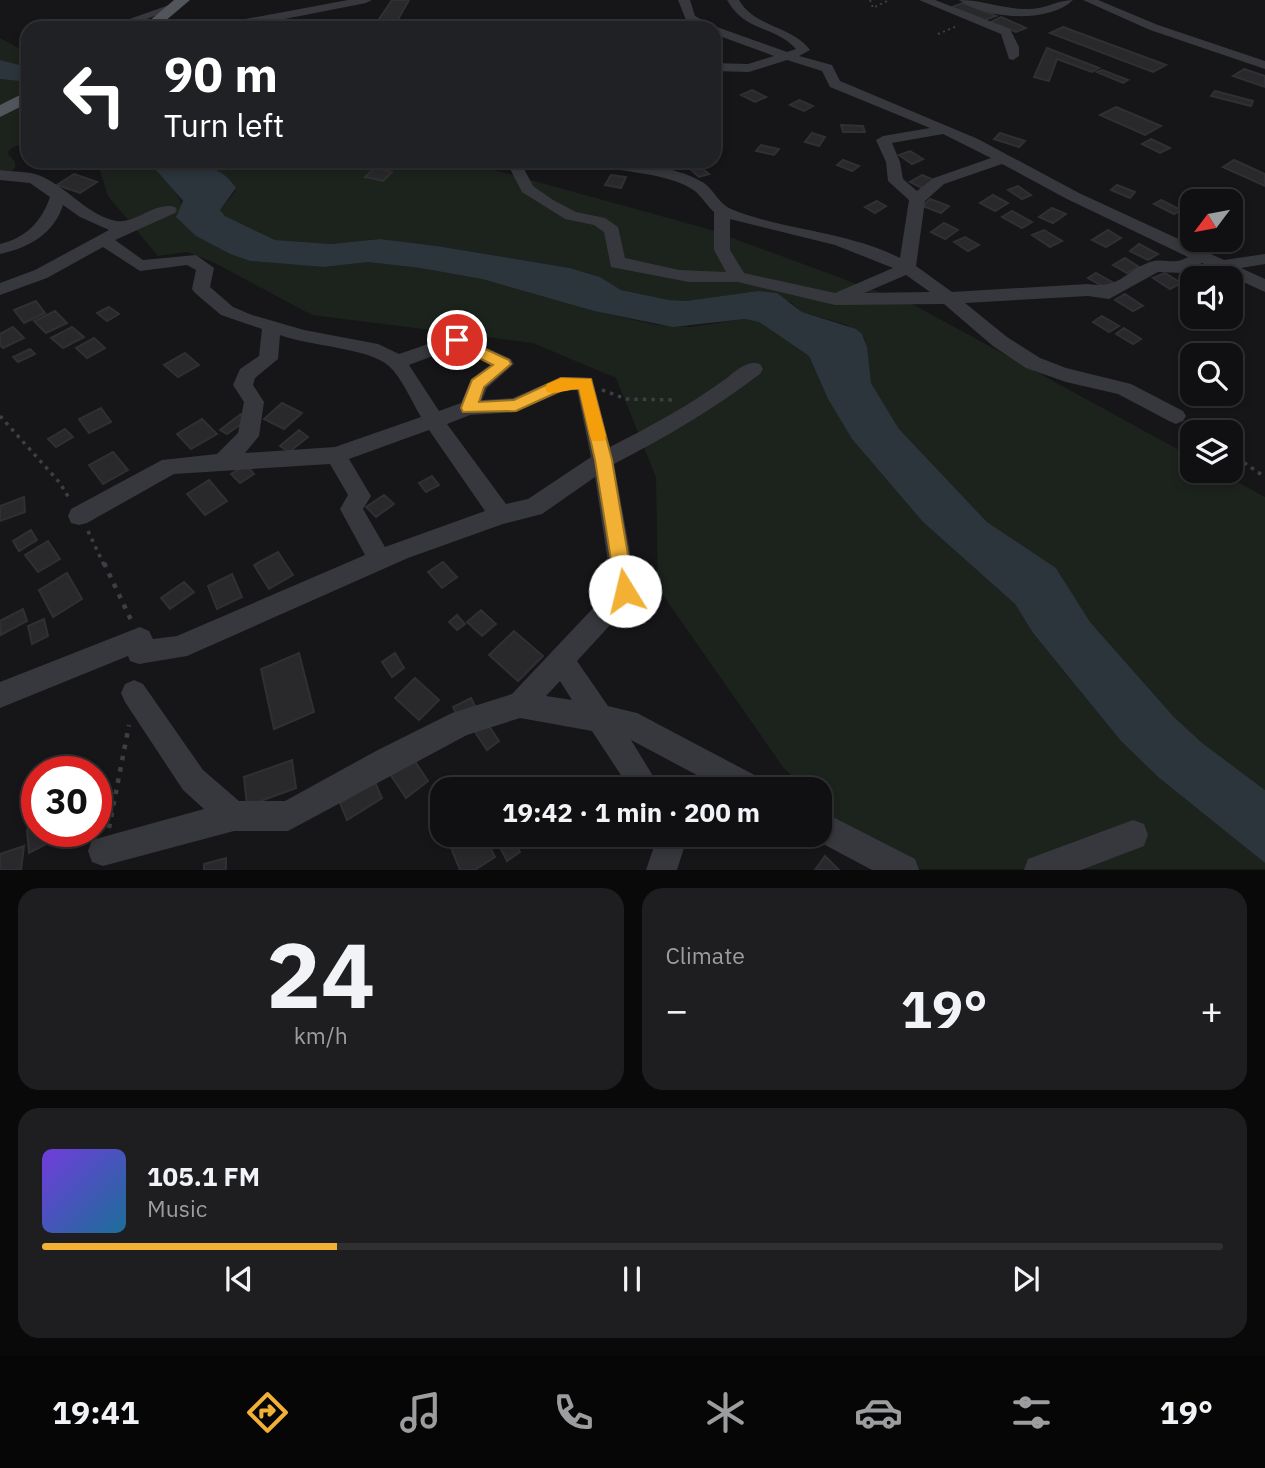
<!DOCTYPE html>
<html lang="en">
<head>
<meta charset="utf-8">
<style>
	:root { --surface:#101012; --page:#1e1e20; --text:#f1f3f6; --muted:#9c9d9f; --line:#303032; --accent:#f2b134 }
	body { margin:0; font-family:"IBM Plex Sans",sans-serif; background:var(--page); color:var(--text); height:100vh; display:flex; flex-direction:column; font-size:26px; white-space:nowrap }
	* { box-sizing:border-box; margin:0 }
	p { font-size:23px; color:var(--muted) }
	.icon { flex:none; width:38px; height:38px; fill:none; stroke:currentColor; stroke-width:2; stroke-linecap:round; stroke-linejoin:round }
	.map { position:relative; height:870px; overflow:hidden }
	.details { display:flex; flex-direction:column; gap:18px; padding:18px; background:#09090a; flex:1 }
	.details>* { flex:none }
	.hud { position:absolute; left:21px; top:21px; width:700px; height:147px; border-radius:21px; box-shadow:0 4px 10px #0003,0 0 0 2px var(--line); background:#202124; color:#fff; overflow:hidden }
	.needle { width:46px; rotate:238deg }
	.controls { position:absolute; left:1180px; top:189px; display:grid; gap:14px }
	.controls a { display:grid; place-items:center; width:63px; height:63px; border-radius:14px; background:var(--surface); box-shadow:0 4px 10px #0003,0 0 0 2px var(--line); font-size:35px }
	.speed { position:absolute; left:21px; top:756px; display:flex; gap:14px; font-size:35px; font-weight:700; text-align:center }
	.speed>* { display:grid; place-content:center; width:91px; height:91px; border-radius:50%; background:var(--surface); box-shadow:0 4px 10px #0003,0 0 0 2px var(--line); line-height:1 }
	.speed .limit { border:10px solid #d22; background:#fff; color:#111 }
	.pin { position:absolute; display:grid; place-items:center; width:60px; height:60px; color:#fff; margin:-30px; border:4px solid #fff; border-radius:50%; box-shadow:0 2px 7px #0007 }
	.me { position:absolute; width:77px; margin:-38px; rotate:351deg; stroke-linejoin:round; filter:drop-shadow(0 0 5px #0008) }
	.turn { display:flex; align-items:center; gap:24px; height:147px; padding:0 28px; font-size:32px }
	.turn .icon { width:91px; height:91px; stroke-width:2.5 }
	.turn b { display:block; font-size:49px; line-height:60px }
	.big { font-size:52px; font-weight:800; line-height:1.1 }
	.details .widget { flex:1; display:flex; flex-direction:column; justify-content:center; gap:10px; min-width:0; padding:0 24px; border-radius:21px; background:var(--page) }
	.details .dial { align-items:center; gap:0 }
	.dial b { font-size:91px; line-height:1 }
	.song { display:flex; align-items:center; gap:21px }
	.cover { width:84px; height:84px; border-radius:10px; background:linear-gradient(135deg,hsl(260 70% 55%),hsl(200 70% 35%)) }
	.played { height:7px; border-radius:4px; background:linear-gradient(90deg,var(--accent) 25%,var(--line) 25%) }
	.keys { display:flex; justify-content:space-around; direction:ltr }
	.heat { display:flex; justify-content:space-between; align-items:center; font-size:38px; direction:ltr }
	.details .tiles { flex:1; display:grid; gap:18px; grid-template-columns:1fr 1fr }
	.widget:last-child { grid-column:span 2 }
	.trip { position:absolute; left:430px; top:777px; width:402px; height:70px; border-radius:21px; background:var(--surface); box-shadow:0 4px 10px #0003,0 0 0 2px var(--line); font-weight:800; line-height:70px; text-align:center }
	.tabs { display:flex; height:112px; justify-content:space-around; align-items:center; background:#060607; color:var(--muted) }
	.tabs .icon { width:49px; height:49px }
	.tabs .selected { color:var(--accent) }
	.tabs b { font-size:32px; color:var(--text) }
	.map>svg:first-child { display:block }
	.green { fill:#1c231d }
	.water { fill:#2c353c }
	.building { fill:#29292c; stroke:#303034; stroke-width:2 }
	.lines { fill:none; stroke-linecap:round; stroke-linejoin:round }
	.path-far2 { stroke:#3d3f44; stroke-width:2; stroke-dasharray:2 3.5; stroke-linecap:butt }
	.path-far1 { stroke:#3d3f44; stroke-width:3.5; stroke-dasharray:3.5 5; stroke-linecap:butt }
	.path { stroke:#3d3f44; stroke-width:4.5; stroke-dasharray:4.5 7; stroke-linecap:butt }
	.minor { fill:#37383d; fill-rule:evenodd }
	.major { fill:#53555c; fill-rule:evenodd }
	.route { fill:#f2b134; stroke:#9d7322; stroke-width:2 }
	.slow { fill:#f59e0b }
</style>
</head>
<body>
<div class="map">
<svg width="1265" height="870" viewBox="0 0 1265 870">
	<rect width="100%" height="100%" fill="#161618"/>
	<path class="green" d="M0 38 28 53V67L0 60Z
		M0 79 28 82V146L17 145 9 150 8 154 15 162V168L0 179Z
		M93 161C108 161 128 157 143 161 169 168 187 214 196 236L230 254 250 261 324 267 368 262 420 268 482 279 594 311 657 325 691 327 745 319 759 322 809 356 828 399 852 439 923 522 1015 604 1033 633 1121 741 1158 777 1265 863V869H883L821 806V789H805L783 767 658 588 656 477 616 378 533 343 312 315 213 262 187 252 158 256 108 196 99 168Z
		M196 161H462L708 229 914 305 1192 457V471H1217L1265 497V790L1201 742 1174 717 1090 622 1056 568 987 522 899 429 871 383 865 340 862 334 847 325 802 312 791 302 758 291 686 301 669 300 621 290 600 277 570 268 437 246 380 239 331 244 275 240 225 216 220 210 235 192 236 188 231 181Z"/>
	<path class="water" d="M0 60 28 67V82L0 79Z
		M144 161C175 161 216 157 236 188L220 210 225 216 275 240 331 244 380 239 437 246 570 268 600 277 621 290 669 300 686 301 758 291 777 293 802 312 856 329 862 334 867 347 871 383 899 429 987 522 1056 568 1090 622 1174 717 1201 742 1265 790V863L1158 777 1121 741 1033 633 1015 604 923 522 852 439 828 399 809 356 759 322 745 319 673 327 594 311 482 279 420 268 368 262 324 267 250 261 230 254 196 236 176 217 183 201 158 172Z"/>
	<path class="building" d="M392 0H409L393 28H373Z
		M963 3 996 16 985 20 952 7Z
		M1001 17 1026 28 1016 32 991 22Z
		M1063 27 1166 65 1153 72 1050 33Z
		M1047 48 1099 68 1092 72 1057 59 1049 81 1034 77Z
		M1244 69 1265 76V87L1233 76Z
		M1102 70 1128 80 1123 83 1097 72Z
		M752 90 766 97 755 102 741 95Z
		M1215 91 1253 101 1251 106 1211 96Z
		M799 100 813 106 804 111 790 105Z
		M1116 107 1161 126 1145 135 1100 115Z
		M841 125 863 126 865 132H843Z
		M812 133 825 137 819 146 805 142Z
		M1000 133 1025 141 1019 147 994 139Z
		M1151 139 1170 148 1160 153 1142 144Z
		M761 145 779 149 774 155 756 151Z
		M910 151 923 159 912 164 899 155Z
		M843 160 859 166 852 171 837 165Z
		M1234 160 1265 174V186L1223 167Z
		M698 165 709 174 699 177 688 167Z
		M375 168 392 172 383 181 365 177Z
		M74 174 97 182 80 193 57 185Z
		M611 175 626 177 621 188 605 185Z
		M922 175 934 180 922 188 910 182Z
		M1117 185 1135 192 1130 198 1111 190Z
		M1018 186 1031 195 1022 199 1008 190Z
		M993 195 1008 203 995 211 980 203Z
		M930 199 949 206 941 213 923 206Z
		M1161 200 1181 210 1174 214 1154 204Z
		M877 201 886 206 875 213 865 207Z
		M1052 208 1066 214 1053 223 1039 217Z
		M1012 211 1032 222 1022 228 1002 217Z
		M944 223 958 230 945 239 931 232Z
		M1044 230 1062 241 1050 247 1032 235Z
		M1108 230 1121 238 1106 247 1092 240Z
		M965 237 979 245 968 251 954 242Z
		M1139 244 1158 254 1148 260 1130 251Z
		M1125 258 1139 267 1127 273 1113 265Z
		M1096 273 1114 283 1106 288 1088 278Z
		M1165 273 1181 283 1170 289 1153 278Z
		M1125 294 1143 306 1133 311 1115 300Z
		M36 301 45 313 24 323 14 310Z
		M109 307 119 314 107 321 97 313Z
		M55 311 67 323 46 333 34 321Z
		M1102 316 1119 326 1109 332 1093 322Z
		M13 327 24 338 3 348 0 345V334Z
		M72 327 84 337 63 348 51 338Z
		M1124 328 1141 339 1133 344 1116 334Z
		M94 338 105 348 87 358 76 348Z
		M30 349 35 354 18 362 13 357Z
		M185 353 199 365 178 377 164 365Z
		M282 403 302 413 284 429 264 419Z
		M101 408 111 422 89 433 79 419Z
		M241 414 248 419 227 434 220 430Z
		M202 419 217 434 191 449 177 434Z
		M65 429 73 437 56 447 48 439Z
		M299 430 308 437 289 452 280 446Z
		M113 452 128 470 103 484 89 465Z
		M246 465 254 474 240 483 231 474Z
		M432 476 439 485 426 492 419 483Z
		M209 480 227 501 205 515 187 494Z
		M384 495 394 504 376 517 366 507Z
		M24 497 25 512 0 521V506Z
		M31 530 37 540 19 551 13 541Z
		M48 541 60 559 38 572 25 555Z
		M278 552 293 575 269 589 254 565Z
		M443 562 457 577 442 588 428 572Z
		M67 573 82 599 53 617 39 590Z
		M232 574 242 597 217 609 208 586Z
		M184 582 194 592 170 609 161 598Z
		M23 609 27 621 1 635 0 621Z
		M481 610 496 624 482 636 467 622Z
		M457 615 465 624 457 630 449 622Z
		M44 619 48 636 32 644 28 626Z
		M514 631 543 656 518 681 489 655Z
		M299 653 314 712 274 729 261 669Z
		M395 653 404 668 392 677 382 662Z
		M415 678 439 700 419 720 395 698Z
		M471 698 475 706 457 715 453 707Z
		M487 723 499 741 487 750 475 732Z
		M410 754 428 781 406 798 388 771Z
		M292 760 296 788 247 806 244 777Z
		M375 782 382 798 347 820 340 803Z
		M37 825V831H58V838L29 853 27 830Z
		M452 835H484L495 857 475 870H460L447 838Z
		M515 840 520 852 507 861 501 849Z
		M24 846 21 870H0V854Z
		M825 856 839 870H815Z
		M226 858V870H204V864Z"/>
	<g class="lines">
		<path class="path-far2" d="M870 0 873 8 889 0
			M938 34 957 26"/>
		<path class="path-far1" d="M602 390 626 399 677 400
			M0 416 60 483 70 500
			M1189 425 1200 432
			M1230 453 1265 477
			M88 531 104 565"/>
		<path class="path" d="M104 563 132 622
			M109 828 129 725"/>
		<path class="minor" d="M348 0H372L366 3 238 28H213L219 24Z
			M678 0H690L695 16 714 26 787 52 796 49C774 25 746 33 727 0H739C755 28 791 25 810 50L799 56 832 65 840 81 978 139 1079 193 1224 260 1265 254V264L1241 268 1265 279V292L1202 263 1182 273 1158 272 1109 299 1088 296 965 303 1007 337 1040 358 1066 368 1131 384 1183 411 1186 416 1183 421 1176 424 1169 421 1118 394 1066 382 1026 368 993 346 944 304 835 305 738 282H689L611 267 604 232 594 225 565 219 522 192 506 161H520L533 186 553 200 576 212 605 218 618 227 625 258 679 270 726 272 714 250V212C707 206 702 197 695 191 669 172 617 172 586 164L584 161C620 161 671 163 704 183 714 190 719 204 731 209 785 231 846 231 900 258L909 200 888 181 886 162 876 140 883 136 930 128 830 87 822 71 787 60 749 72 714 71V63L748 64 774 56 714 34V28H700L686 20ZM943 134 991 158 934 178 917 191 903 179 900 162 892 143ZM1002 164 1067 199 1188 257C1173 266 1165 257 1150 262 1123 272 1121 289 1088 284L952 292 916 266 925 201 944 184ZM730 219 835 245 893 268 835 293 744 273 730 250ZM906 275 930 292 864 293Z
			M919 0H935L1010 29 1019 47V56L1013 60 1009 59 1001 34Z
			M959 0C984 0 1006 10 1030 9 1046 9 1057 0 1073 0 1049 24 985 19 959 0Z
			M1083 0H1098L1158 25 1265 61V69L1150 30Z
			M172 4 182 6 122 28H104Z
			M171 24H191L197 28H165Z
			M0 170C12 172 27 171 38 175 65 185 84 212 112 220 135 227 153 201 175 207L177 210 175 213 115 240 143 260 196 255 214 268 210 287 233 307 252 315 304 330 378 344 399 354 457 334 511 359 514 364 487 388 482 400 513 398 561 377 592 378 610 447C651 426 690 405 727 378 737 370 747 360 760 364L763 369 760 374C714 409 666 437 614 464L637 591 634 599 577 661 608 706 637 713 762 779 766 789H723L631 740 661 789H630L592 731 520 718 467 735 288 831H234L103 866 92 862 88 851 92 840 204 809 183 790 125 702 121 693 125 684 134 680 143 684 203 770 239 801H285L376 751 452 713 512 694 612 588 595 477 542 514 503 524 408 558 187 656 139 664 130 661 128 656 0 708V682L140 627 149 631 153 639 177 636 365 555 340 509 348 495 330 464 174 474 87 523 79 525 71 523 68 516 71 509 162 460 217 454 238 433 244 402 233 385 240 369 259 356 262 329 221 315 195 293 192 289 196 270 187 265 140 271 103 247 47 278 0 295V283L35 270 109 230 80 217 63 205C54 234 28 248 0 254V244C26 238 42 221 50 197L30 183 0 180ZM280 335C309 346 369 348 389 366 402 378 412 402 421 417L335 447 245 453 259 436 264 402 253 385 255 378 278 359ZM456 347 490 365 471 379 461 403 439 411 409 365ZM577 390 591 457 528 499 506 504 447 424 470 415 516 412 564 391ZM429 430 485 511 385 547 363 509 371 496 349 459ZM560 681 572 700 546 696Z
			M821 811 915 859 919 870H872L810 837 821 835Z
			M1133 820 1144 824 1148 835 1144 846 1081 870H1024L1028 859Z
			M658 835H688L677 870H646Z"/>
		<path class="major" d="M174 0H190L157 28H141Z
			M28 91V103L0 117V105Z"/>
	</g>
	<path class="route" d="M457 336 509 360 511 364 484 387 479 402 514 400 561 378 591 379 612 460 634 591 632 597 625 599 619 597 616 591 595 460 579 389H564L516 411 463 412 461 408 472 380 493 365 452 344 450 340Z"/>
	<path class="slow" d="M561 378 591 379 606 436 604 441H592L590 436 579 389C569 389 556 395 547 392L545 388 547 384Z"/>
</svg>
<div class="controls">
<a><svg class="needle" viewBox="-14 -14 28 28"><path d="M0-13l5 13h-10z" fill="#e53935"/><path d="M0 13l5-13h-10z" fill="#9c9d9f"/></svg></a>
<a><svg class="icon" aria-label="sound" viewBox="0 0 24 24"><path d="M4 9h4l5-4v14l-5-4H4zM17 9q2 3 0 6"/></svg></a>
<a><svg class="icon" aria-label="search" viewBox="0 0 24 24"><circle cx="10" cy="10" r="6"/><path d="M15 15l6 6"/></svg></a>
<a><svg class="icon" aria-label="layers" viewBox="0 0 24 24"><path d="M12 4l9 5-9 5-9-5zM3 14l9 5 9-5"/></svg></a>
</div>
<div class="speed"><div class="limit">30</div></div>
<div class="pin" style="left:457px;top:340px;background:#d93025"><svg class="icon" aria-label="arrive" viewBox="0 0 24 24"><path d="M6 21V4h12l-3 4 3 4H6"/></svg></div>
<svg class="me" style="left:625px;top:591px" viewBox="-20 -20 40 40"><circle r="19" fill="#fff"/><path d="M0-13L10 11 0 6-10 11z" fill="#f2b134"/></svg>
<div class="trip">19:42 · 1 min · 200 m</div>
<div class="hud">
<div class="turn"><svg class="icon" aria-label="left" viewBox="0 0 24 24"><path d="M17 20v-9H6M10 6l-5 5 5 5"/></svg><div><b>90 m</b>Turn left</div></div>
</div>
</div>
<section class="details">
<div class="tiles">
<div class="widget dial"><b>24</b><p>km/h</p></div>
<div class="widget"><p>Climate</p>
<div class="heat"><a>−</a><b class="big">19°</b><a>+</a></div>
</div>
<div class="widget">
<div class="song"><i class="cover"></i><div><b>105.1 FM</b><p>Music</p></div></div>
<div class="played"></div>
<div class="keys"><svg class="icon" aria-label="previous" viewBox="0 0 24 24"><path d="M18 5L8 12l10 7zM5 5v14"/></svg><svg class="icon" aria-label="pause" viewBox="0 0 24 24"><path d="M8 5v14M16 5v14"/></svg><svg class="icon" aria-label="next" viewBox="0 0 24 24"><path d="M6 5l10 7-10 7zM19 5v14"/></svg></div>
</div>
</div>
</section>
<nav class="tabs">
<b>19:41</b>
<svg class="icon selected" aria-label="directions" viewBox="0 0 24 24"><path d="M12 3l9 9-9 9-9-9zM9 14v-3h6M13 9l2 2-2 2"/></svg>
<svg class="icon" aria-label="music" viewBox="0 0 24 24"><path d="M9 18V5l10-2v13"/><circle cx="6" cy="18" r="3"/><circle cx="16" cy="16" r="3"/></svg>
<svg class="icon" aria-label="phone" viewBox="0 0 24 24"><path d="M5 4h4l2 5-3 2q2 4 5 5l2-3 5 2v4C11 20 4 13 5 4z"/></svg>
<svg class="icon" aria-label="climate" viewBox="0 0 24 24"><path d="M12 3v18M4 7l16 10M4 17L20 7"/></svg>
<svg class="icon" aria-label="car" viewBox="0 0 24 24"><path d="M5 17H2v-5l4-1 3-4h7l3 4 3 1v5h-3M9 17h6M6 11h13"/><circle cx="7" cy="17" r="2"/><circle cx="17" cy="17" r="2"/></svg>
<svg class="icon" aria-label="filters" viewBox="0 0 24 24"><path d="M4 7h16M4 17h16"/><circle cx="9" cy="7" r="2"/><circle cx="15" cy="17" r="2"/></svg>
<b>19°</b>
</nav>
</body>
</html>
